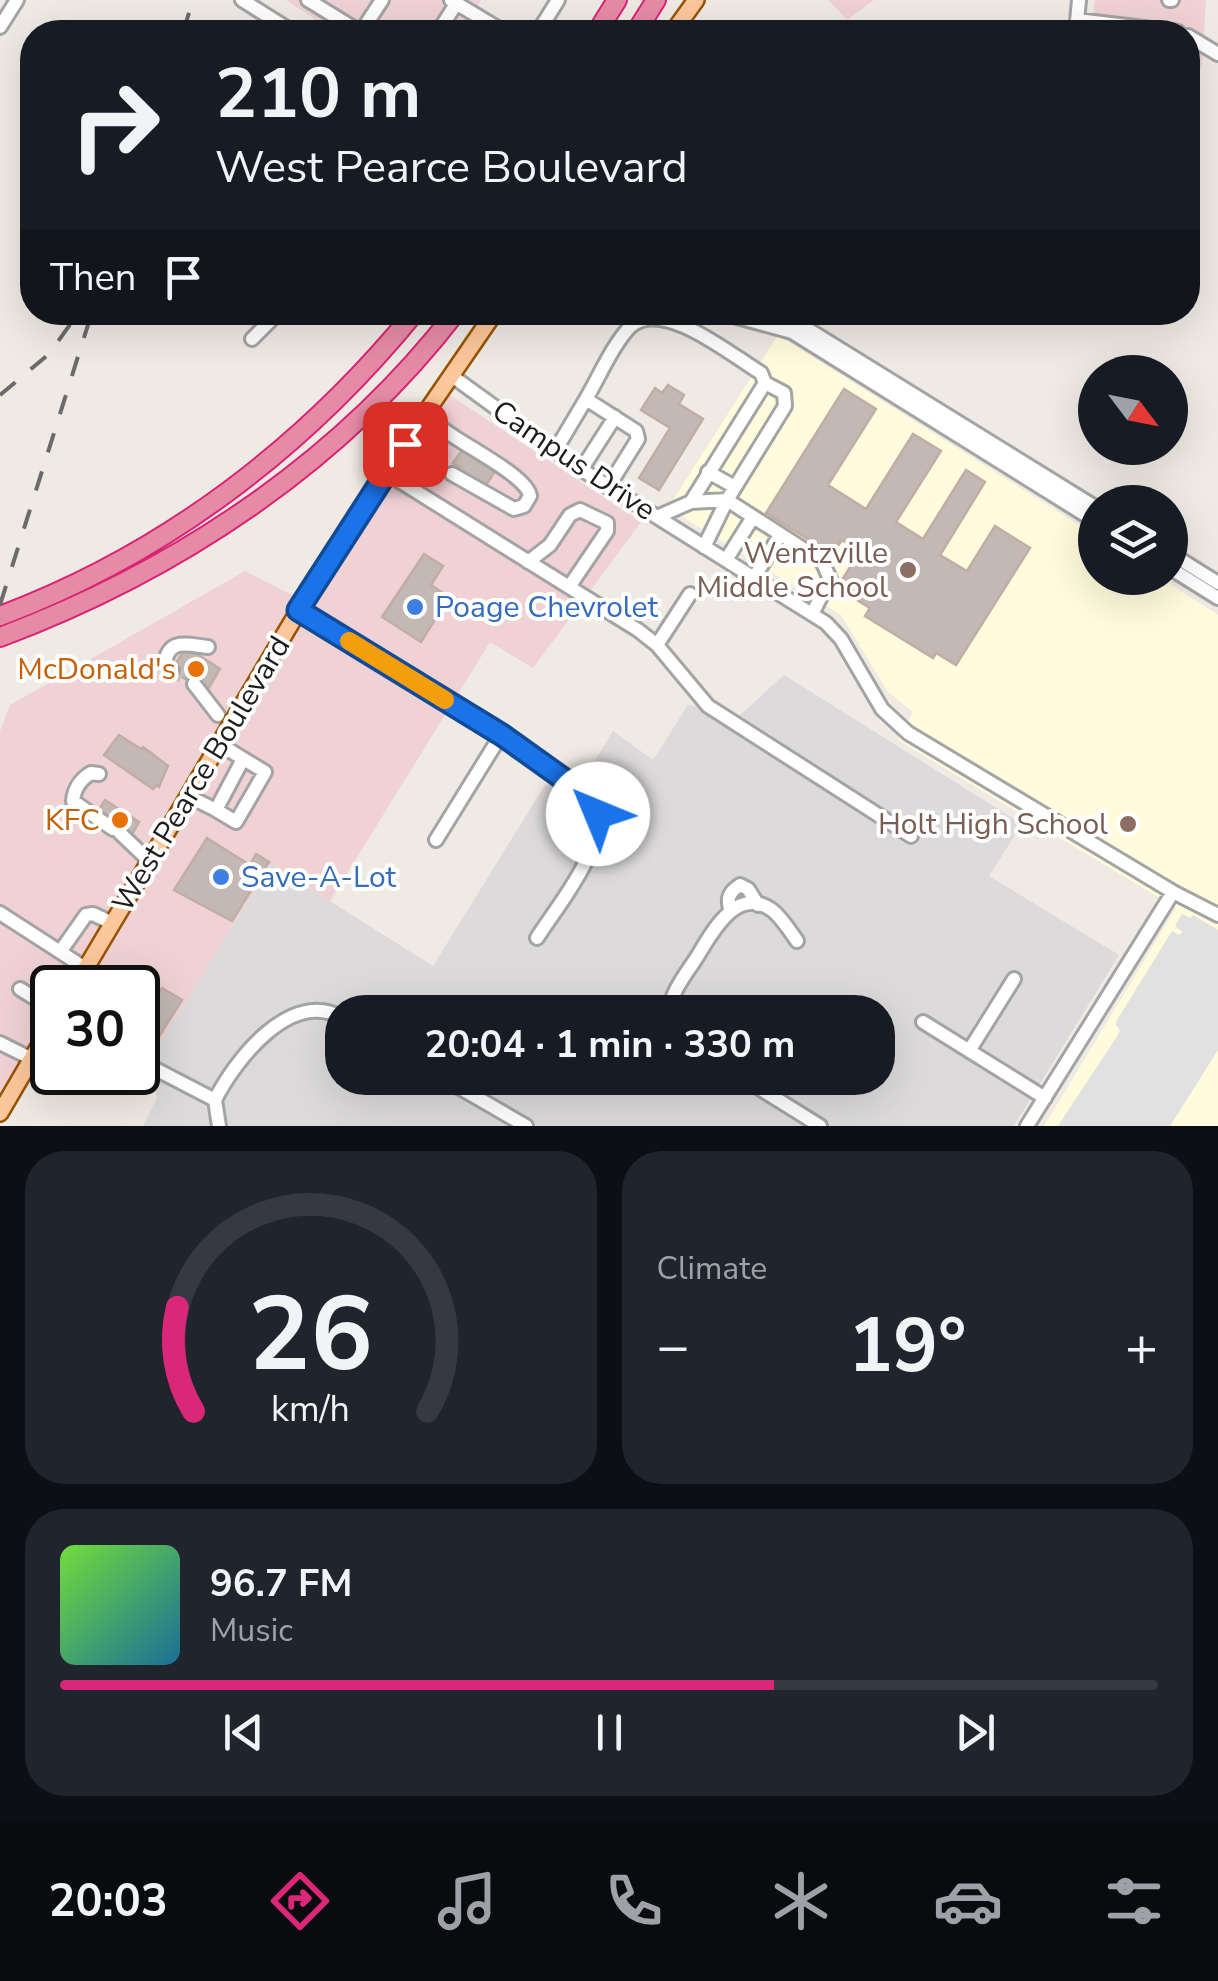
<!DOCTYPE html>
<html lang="en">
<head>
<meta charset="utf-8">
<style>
	:root { --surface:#171b24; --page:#20242c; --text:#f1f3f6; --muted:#9ea1a6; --line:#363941; --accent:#db2777 }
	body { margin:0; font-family:"Nunito Sans",sans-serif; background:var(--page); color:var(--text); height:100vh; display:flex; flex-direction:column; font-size:38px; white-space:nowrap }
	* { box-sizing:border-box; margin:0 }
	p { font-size:32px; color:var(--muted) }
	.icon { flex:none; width:55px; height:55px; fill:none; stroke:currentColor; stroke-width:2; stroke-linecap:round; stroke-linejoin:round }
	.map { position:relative; height:1126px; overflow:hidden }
	.sheet { display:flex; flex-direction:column; gap:25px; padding:25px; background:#0d0f14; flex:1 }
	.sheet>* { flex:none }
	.top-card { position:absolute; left:20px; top:20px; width:1180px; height:305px; border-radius:40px; box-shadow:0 10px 40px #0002; background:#171b24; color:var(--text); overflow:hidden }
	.needle { width:65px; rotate:122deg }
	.buttons { position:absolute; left:1078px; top:355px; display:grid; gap:20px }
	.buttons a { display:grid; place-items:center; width:110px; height:110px; border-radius:50%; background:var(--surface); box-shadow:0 10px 40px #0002; font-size:50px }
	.speed { position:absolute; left:30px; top:965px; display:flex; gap:20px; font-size:50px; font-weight:700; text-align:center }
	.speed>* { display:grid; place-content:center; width:130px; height:130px; border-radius:50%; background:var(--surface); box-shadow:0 10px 40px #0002; line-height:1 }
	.speed .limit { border:5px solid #111; border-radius:15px; background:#fff; color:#111 }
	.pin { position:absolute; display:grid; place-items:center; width:85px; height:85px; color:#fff; margin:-42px; border-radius:20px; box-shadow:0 5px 15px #0006 }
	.me { position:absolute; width:110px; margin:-55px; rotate:315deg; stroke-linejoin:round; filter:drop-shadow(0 0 8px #0008) }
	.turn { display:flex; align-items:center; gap:35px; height:210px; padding:0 30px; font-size:45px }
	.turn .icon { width:130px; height:130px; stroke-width:2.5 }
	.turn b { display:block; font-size:70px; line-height:85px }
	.then { display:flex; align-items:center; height:95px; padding:0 30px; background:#0003; gap:20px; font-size:38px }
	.big { font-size:75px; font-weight:700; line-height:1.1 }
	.sheet .tile { flex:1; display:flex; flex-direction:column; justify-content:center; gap:15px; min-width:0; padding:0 35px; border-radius:40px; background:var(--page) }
	.sheet .dial { align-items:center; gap:0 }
	.dial svg { height:260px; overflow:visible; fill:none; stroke:var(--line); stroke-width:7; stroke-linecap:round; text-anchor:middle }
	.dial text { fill:var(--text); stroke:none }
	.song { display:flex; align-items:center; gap:30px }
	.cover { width:120px; height:120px; border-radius:15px; background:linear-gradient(135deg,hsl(100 70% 55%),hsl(200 70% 35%)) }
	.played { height:10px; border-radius:5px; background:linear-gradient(90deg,var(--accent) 65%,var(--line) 65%) }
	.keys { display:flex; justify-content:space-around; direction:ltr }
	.heat { display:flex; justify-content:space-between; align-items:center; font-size:55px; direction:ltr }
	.sheet .tiles { flex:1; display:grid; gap:25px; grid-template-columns:1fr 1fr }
	.tile:last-child { grid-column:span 2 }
	.trip { position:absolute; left:325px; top:995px; width:570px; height:100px; border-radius:40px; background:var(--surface); box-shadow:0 10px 40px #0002; font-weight:700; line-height:100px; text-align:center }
	.tab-bar { display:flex; height:160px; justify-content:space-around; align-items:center; background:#090b0e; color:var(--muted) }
	.tab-bar .icon { width:70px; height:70px }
	.tab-bar .active { color:var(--accent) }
	.tab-bar b { font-size:45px; color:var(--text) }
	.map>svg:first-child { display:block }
	.residential { fill:#dcdadb; fill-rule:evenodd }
	.commercial { fill:#f0d2d4 }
	.education { fill:#fffbdc }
	.parking { fill:#e1e1e1 }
	.building { fill:#c3b8b3; stroke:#c0aea6; stroke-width:2.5 }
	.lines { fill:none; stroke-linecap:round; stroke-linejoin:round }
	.minor-tunnel { stroke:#c5c1bb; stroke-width:12; stroke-dasharray:12 6; stroke-linecap:butt }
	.minor-casing { stroke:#a4a4a4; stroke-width:18 }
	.major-casing { stroke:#975400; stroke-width:20 }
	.highway-casing { stroke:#d92476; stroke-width:22 }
	.minor { stroke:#fff; stroke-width:12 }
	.major { stroke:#fcc79b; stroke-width:15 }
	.highway { stroke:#e68ba6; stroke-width:18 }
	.rail { stroke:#6b6b6b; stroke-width:4; stroke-dasharray:20 20; stroke-linecap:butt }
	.route-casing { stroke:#114b97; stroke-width:25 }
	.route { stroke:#1a73e8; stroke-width:18 }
	.slow { stroke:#f59e0b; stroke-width:18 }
	.education-dot { fill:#8d6e63; stroke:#fff; stroke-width:4 }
	.shop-dot { fill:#3f7fe0; stroke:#fff; stroke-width:4 }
	.food-dot { fill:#e8710a; stroke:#fff; stroke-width:4 }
	.labels { text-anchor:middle; stroke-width:8; stroke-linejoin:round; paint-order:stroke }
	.street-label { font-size:30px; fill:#1d1d1d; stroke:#fff }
	.education-label { font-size:30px; fill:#785e54; stroke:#fff; text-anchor:end }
	.shop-label { font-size:30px; fill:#366cbe; stroke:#fff; text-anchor:start }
	.food-label { font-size:30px; fill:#c56008; stroke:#fff; text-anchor:end }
</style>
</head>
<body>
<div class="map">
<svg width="1218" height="1126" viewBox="0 0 1218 1126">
	<rect width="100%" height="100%" fill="#efeae3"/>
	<path class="residential" d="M784 675 1022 824 989 876 1119 955 1014 1126H143L157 1098 149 1061 271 864 433 966 545 785 583 780 613 731 653 760 688 705 739 716ZM342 1012H878V1078H342Z"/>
	<path class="commercial" d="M286 0H481L464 32H334Z
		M828 0H874L847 20Z
		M1095 0H1206L1202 64 1188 114V32H1091Z
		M433 384 641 522 533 668 490 642 330 901 271 864 149 1061 138 1053V988H52V1023L0 1112V731L10 705 245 571 294 596Z"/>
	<path class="education" d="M778 335 1095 535V578H1161L1218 615V1126H1044L1176 908 898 740 913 712 888 692 841 615 668 508Z"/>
	<path class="parking" d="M1182 914 1190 918 1193 915 1218 930V1050L1170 1126H1058L1116 1038 1120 1030 1116 1025 1117 1020 1172 931 1179 935 1183 932 1175 926Z"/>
	<path class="building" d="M668 385 684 395 679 404 703 419 659 490 639 478 670 428 641 410 655 388 662 393Z
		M844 389 876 409 828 485 866 509 913 434 941 451 896 522 923 539 966 470 985 482 940 555 967 571 995 526 1030 548 956 665 936 653 933 658 865 616 870 608 837 588 860 551 842 540 832 554 766 513Z
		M462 450 496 470 486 485 459 470 461 468 453 463Z
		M424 554 443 566 431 585 449 597 421 642 382 617Z
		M186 647 220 669 207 691 171 671Z
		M119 735 141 749 143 747 168 766 159 787 156 785 153 789 104 755Z
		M105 800 139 822 131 836 96 814Z
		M207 838 250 865 256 854 269 862 232 921 174 890Z
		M162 988 182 1000 153 1046 138 1037V1027Z"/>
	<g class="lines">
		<path class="minor-tunnel" d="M172 670 194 684"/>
		<defs>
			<path id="minor" d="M242 0 293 32
				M308 0 360 32
				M451 0 504 32
				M1169 0H1172
				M1077 20 1178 32
				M0 27 17 0
				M361 32 382 0
				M438 32 456 4
				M538 32 558 0
				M1076 32 1079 0
				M1188 36 1218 54
				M719 312 792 332 1095 521
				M766 312 797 323 817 335 1095 507
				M252 339 279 312
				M452 376 579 468 826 623 841 639 882 709 908 733 1173 892 1218 915
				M586 399C598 379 614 342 631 326 663 298 731 355 761 373L765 383
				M439 426C458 443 527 475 530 496L524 506 514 509 452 474
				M555 451 586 399 636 431 638 439 608 487
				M581 470 615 417
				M385 472 638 630 657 645 708 706 911 836
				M708 472 735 487
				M691 502 727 500 822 561 830 579 812 614
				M657 517 691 502 765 383 784 393 785 406 727 500 704 547
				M1170 553 1218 583
				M726 560 753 517
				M528 562 550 545 570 515 580 510 607 523V531L569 587
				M1170 568 1218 598
				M754 578 780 535
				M299 610 501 735 436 840
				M657 645 690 594
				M172 670 165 664C168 637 188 645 208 647
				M194 684 218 715
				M501 735 593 800C610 846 561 900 537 938
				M219 744 265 772 236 822 216 810 243 759
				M99 774 91 773C81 779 74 789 73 801L113 829
				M188 796 216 810
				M120 833 143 855
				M731 911C726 899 729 892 740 885L748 889 758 905
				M0 913 85 968
				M60 952 86 915 93 914 112 923
				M20 989 52 1009
				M669 1012C671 992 686 974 697 957 712 932 737 885 772 910 782 918 790 931 797 941
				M923 1022 1045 1098
				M0 1043 32 1059
				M969 1051 1014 979
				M138 1060 215 1100
				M443 1078 526 1126
				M743 1078 820 1126
				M215 1100C235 1060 291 988 342 1018
				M215 1100 219 1126
				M1027 1126 1173 892"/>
			<path id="major" d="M673 32 696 0
				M74 988 299 610 385 472 495 312
				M0 1113 52 1024"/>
			<path id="highway" d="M597 32 617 0
				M636 32 656 0
				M0 616C165 554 304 448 415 312
				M0 637C176 571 340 463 456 312"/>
		</defs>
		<use href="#minor" class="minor-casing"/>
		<use href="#major" class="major-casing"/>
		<use href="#highway" class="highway-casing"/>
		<use href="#minor" class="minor"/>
		<use href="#major" class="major"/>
		<use href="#highway" class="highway"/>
		<path class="rail" d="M183 32 193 0
			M0 395 49 354 79 312
			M0 605 92 312"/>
	</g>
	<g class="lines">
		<defs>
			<path id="route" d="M405 444 298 610 502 735 593 800 598 814"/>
		</defs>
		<use href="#route" class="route-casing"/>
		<use href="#route" class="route"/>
		<path class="slow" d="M349 641 445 700"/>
	</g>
	<g class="education-dot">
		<circle cx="908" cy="570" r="10"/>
		<circle cx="1128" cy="824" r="10"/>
	</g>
	<g class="shop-dot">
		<circle cx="415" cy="607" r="10"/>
		<circle cx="221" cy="877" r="10"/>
	</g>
	<g class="food-dot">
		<circle cx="196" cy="669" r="10"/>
		<circle cx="120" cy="820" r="10"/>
	</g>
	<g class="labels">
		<g class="street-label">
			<text transform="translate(574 460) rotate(34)" y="10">Campus Drive</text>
			<text transform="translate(201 774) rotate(-59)" y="10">West Pearce Boulevard</text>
		</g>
		<g class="education-label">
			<text x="888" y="563">Wentzville<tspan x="888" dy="34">Middle School</tspan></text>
			<text x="1108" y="834">Holt High School</text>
		</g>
		<g class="shop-label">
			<text x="435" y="617">Poage Chevrolet</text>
			<text x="241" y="887">Save-A-Lot</text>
		</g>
		<g class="food-label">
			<text x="176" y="679">McDonald's</text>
			<text x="100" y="830">KFC</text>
		</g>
	</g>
</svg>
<div class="buttons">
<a><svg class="needle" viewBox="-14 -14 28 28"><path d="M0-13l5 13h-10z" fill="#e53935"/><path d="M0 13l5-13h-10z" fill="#9ea1a6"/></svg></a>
<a><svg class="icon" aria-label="layers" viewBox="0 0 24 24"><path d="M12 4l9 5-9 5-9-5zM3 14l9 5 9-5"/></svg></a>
</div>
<div class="speed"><div class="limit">30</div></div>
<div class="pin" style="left:405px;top:444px;background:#d93025"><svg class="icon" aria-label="arrive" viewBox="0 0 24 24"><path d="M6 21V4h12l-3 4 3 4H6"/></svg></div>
<svg class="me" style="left:598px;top:814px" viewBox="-20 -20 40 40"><circle r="19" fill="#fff"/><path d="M0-13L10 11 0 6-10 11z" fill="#1a73e8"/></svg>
<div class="trip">20:04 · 1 min · 330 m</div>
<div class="top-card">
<div class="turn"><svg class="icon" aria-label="right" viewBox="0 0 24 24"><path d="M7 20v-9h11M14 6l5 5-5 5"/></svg><div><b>210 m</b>West Pearce Boulevard</div></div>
<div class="then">Then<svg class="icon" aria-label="arrive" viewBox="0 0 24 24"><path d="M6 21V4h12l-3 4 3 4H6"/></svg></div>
</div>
</div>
<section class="sheet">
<div class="tiles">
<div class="tile dial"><svg viewBox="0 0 100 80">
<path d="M14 69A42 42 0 1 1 86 69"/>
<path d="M14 69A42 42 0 0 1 9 37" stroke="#db2777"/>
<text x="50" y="56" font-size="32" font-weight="700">26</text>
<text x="50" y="72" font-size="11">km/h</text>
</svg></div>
<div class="tile"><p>Climate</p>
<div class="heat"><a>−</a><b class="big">19°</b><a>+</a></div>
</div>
<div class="tile">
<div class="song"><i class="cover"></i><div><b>96.7 FM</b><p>Music</p></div></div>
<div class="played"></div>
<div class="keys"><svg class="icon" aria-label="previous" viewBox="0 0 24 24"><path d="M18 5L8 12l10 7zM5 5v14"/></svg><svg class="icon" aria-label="pause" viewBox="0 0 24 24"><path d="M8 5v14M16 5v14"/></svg><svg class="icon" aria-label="next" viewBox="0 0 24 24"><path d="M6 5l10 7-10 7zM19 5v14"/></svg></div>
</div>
</div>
</section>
<nav class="tab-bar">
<b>20:03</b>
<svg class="icon active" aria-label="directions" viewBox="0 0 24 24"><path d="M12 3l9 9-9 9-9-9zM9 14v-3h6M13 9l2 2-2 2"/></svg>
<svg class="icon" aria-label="music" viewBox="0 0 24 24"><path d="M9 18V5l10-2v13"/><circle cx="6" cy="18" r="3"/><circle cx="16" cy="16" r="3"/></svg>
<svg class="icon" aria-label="phone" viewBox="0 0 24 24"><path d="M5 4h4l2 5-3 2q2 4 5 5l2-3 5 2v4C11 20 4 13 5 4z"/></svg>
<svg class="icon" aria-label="climate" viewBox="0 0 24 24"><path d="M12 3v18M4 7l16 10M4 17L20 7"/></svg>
<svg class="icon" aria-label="car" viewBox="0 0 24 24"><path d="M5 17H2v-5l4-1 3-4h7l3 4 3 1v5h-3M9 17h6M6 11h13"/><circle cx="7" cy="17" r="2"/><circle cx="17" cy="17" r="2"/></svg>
<svg class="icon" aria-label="filters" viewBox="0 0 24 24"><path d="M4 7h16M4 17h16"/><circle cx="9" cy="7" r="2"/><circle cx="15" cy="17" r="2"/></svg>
</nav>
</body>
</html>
